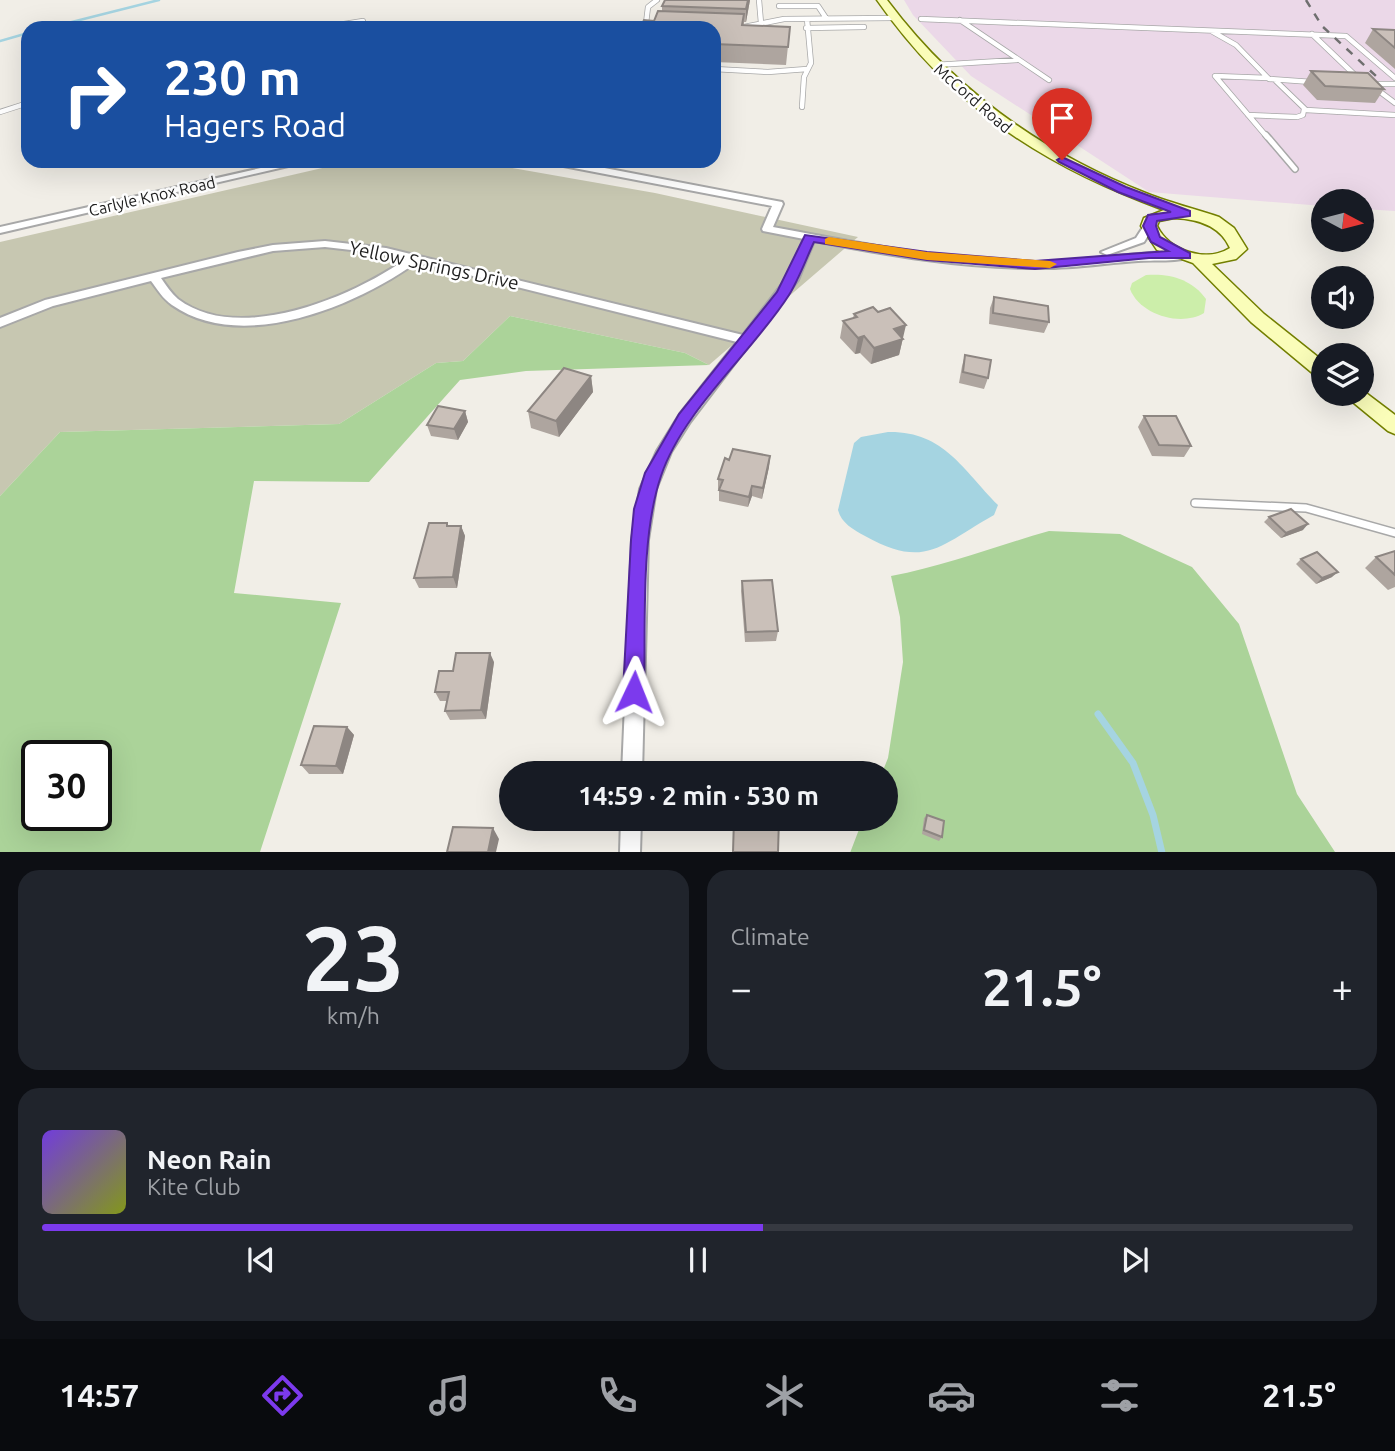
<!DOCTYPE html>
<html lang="en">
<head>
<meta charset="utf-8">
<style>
	:root { --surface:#171b24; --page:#20242c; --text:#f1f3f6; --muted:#9ea1a6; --line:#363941; --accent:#7c3aed }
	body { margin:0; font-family:Ubuntu,sans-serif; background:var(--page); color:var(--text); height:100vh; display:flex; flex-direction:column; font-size:26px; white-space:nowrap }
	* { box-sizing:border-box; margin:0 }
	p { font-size:23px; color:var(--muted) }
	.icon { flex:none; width:38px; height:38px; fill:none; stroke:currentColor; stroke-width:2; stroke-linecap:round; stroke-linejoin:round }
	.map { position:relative; height:852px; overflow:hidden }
	.panel { display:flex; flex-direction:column; gap:18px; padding:18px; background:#0d0f14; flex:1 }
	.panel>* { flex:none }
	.top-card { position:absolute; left:21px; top:21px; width:700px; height:147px; border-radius:21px; box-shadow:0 7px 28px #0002; background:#1a4fa0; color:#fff; overflow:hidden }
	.needle { width:46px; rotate:97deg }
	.fabs { position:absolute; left:1311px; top:189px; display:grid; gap:14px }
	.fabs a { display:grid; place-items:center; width:63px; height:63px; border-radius:50%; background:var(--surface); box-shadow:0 7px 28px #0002; font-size:35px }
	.speed { position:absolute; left:21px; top:740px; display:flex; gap:14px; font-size:35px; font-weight:700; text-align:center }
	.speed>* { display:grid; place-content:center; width:91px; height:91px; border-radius:50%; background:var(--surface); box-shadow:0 7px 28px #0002; line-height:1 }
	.speed .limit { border:4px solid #111; border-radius:10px; background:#fff; color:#111 }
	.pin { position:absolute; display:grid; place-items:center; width:60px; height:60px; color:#fff; margin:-72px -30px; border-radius:50% 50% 50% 0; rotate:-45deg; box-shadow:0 0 7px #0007 }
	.pin .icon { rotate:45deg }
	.me { position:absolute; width:77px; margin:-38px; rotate:2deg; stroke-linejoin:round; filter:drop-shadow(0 0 5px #0008) }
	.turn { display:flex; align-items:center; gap:24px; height:147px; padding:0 28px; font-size:32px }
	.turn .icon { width:91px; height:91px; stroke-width:2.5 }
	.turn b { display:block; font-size:49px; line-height:60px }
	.big { font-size:52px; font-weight:600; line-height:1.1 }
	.panel .tile { flex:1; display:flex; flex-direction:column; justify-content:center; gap:10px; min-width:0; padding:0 24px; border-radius:21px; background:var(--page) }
	.panel .dial { align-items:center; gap:0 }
	.dial b { font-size:91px; line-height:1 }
	.song { display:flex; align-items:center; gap:21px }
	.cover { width:84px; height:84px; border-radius:10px; background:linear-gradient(135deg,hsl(260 70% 55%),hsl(70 70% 35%)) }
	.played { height:7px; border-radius:4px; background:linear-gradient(90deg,var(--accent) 55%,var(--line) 55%) }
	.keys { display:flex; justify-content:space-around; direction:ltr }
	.heat { display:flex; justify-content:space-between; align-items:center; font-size:38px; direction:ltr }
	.panel .tiles { flex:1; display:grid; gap:18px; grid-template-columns:1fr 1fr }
	.tile:last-child { grid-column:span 2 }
	.trip { position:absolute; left:499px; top:761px; width:399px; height:70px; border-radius:35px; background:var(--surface); box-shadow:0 7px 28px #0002; font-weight:600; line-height:70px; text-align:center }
	.dock { display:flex; height:112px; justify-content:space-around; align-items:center; background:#090b0e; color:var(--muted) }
	.dock .icon { width:49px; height:49px }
	.dock .on { color:var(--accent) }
	.dock b { font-size:32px; color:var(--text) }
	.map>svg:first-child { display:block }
	.industrial { fill:#ebd8e8 }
	.construction { fill:#c7c7b1 }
	.grass { fill:#cea }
	.forest { fill:#abd399; fill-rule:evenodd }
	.water { fill:#a5d4e1 }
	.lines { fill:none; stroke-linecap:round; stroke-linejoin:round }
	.stream-far1 { stroke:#a5d4e1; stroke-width:2.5 }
	.stream { stroke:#a5d4e1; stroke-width:7 }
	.lane-far2-casing { stroke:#a8a8a8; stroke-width:6 }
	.lane-far1-casing { stroke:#a8a8a8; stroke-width:8 }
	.lane-casing { stroke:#a8a8a8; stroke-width:10 }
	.street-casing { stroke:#a8a8a8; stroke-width:4 }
	.secondary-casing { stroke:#737f00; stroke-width:3 }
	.lane-far2 { stroke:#fff; stroke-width:4.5 }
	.lane-far1 { stroke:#fff; stroke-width:5 }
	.lane { stroke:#fff; stroke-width:7 }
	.street { fill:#fff; fill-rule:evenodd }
	.secondary { fill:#fafdb9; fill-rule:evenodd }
	.rail { stroke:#6f6f6f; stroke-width:2.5; stroke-dasharray:8 8; stroke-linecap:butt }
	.wall { fill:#aea59f }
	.shaded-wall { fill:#8d8682 }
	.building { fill:#cac0b9; stroke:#8d8682; stroke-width:2 }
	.route { fill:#7c3aed; stroke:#51269a; stroke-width:2 }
	.slow { fill:#f59e0b }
	.labels { text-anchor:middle; stroke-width:5; stroke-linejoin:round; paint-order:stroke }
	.far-street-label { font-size:16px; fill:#212121; stroke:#fff }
	.street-label { font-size:19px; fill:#212121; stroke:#fff }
</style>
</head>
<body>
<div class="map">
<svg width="1395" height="853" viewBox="0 0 1395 853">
	<rect width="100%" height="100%" fill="#f1eee7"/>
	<path class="industrial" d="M904 0H1395V211L1362 209V201H1323V206L1149 192 971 76 913 15Z"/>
	<path class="construction" d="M379 161H473L655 193 858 237 709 365 685 353 510 316 463 361 436 363 339 424 60 432 0 496V242L331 166Z"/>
	<path class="grass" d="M1146 275C1169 273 1192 279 1206 299L1204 313C1181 327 1140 315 1130 289L1132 283Z"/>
	<path class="forest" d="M510 316 685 353 709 365 526 371 460 380 369 482 254 481 234 593 341 603 260 852H0V496L60 432 339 424 436 363 463 361ZM37 756H96V816H37Z
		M1049 531 1120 534 1192 567 1239 624 1297 794 1335 852 850 853 863 819H886V774L882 773 888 758 903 662 900 617 891 576C945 566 996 546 1049 531Z"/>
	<path class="water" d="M888 432C944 431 962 469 998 505L994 515C940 545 926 570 865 536 854 530 841 523 838 510L854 443 861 437Z"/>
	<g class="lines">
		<path class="stream-far1" d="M48 28 159 0
			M0 41 28 33"/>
		<path class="stream" d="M1098 714 1133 763 1153 815 1162 853"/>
		<defs>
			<path id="lane-far2" d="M759 0 761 23
				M779 6H818L826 18
				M921 19 1346 36 1395 78
				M960 20 1049 80
				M652 23H646L648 7 657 0
				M744 27 784 19 893 18
				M319 28 363 21
				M806 28 864 27
				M1213 32 1236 45 1269 79 1312 82
				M1312 34 1359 79
				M935 65 1017 60
				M714 69 768 72 807 69
				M1276 81 1306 110 1395 115
				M1370 84H1395
				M1375 88 1395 103
				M802 107 804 77 811 63 807 19
				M0 112 28 103
				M1248 115 1297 117 1303 115 1304 109
				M1267 137 1215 76 1268 78"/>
			<path id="lane-far1" d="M1266 135 1295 169"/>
			<path id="lane" d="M1195 503 1306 508 1395 533"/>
			<path id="street" d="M292 161H310L0 233V227Z
				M548 161H568L782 202 783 204 773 227C861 243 949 262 1038 262 1081 261 1124 254 1166 252L1185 253 1191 256C1182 262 1151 260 1138 261 1105 263 1071 269 1037 268 962 268 887 255 814 241L798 280 690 422 671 452 656 489 648 540 642 774H622L632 540 640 489 657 451 680 414 737 342 417 262C356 306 242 354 172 305 163 299 157 289 151 281L53 306 0 327V318L45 300 238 252 273 245 325 241 386 248 743 335 786 279 804 239 763 231 762 229 772 206 553 164ZM325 247 386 254 406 259C352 297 239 345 178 299 171 293 166 285 161 278L273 251Z
				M1149 223 1154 226 1144 242 1107 255 1101 252 1136 238 1145 224Z
				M621 819H641L640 853H620Z"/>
			<path id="secondary" d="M877 0H887C955 91 1042 153 1148 194 1171 203 1195 209 1219 217L1234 228 1247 249 1236 259 1212 264 1264 314 1323 361V378L1316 376 1251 322 1193 263 1157 250 1141 226 1144 218 1164 210C1043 166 951 106 877 0ZM1174 218C1197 219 1220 225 1230 248 1206 263 1169 251 1157 226L1159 221Z
				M1362 390 1395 415V434L1388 431 1343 394H1362Z"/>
		</defs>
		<use href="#lane-far2" class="lane-far2-casing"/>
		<use href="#lane-far1" class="lane-far1-casing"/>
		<use href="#lane" class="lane-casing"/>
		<use href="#street" class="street-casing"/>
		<use href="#secondary" class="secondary-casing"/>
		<use href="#lane-far2" class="lane-far2"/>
		<use href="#lane-far1" class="lane-far1"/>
		<use href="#lane" class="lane"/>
		<use href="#street" class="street"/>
		<use href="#secondary" class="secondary"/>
		<path class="rail" d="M1306 0 1322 26 1377 77"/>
	</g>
	<path class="wall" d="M750 0 746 22H744V25L790 27 786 65 714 62V28L654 21 662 11V6Z
		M1373 29 1395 30V69L1365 43Z
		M1311 71 1384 89 1375 103 1317 100 1303 85Z
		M994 297 1049 322 1044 333 989 324 990 308Z
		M854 314 903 338 899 355 871 364 860 353 855 354 840 338 843 321 853 318Z
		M965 355 988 378 984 389 959 383 962 366Z
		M591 376 593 392 559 437 531 428 528 411Z
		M465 411 468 422 458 440 431 436 427 425Z
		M1144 416 1191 446 1184 457 1152 456 1138 427Z
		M770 456 769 467 762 499 752 496 748 507 719 501V490L718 489V479L729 460Z
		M1269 517 1303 530 1281 538 1264 522Z
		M448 526H461L465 536 457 588H419L414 578Z
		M1395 551V587L1388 590 1365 568 1376 557Z
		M1301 559 1332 577 1316 584 1296 564Z
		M742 581 778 631 776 641 745 642 741 591Z
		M494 662 486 719 450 720 445 711 447 701H440L435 692 453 671Z
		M347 727 354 735 343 774H309L301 765Z
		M927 815 942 837 939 841 922 834 924 818Z"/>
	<path class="shaded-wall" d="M748 0H750L746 22V9Z
		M906 325 899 355 871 364 874 348 894 329Z
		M864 336 860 353 855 354 858 338Z
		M591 376 593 392 559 437 556 421Z
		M465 411 468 422 458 440 454 429Z
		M770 456 769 467 762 499 763 488Z
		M752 486V496L748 507 749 497Z
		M1308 524 1303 530 1281 538 1286 533Z
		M461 526 465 536 457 588 453 577Z
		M1338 572 1332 577 1316 584 1322 578Z
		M490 653 494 662 486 719 481 710Z
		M347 727 354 735 343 774 336 766Z
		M493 828 499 839 496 852H488Z"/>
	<path class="building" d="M665 0H748L746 9 662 6Z
		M658 11 744 14 742 25 790 27 788 47 714 44V28H640L644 20 654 21Z
		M1373 29 1395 30V48Z
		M1311 71 1368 73 1384 89 1325 86Z
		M994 297 1048 306 1049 322 993 313Z
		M873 307 878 312 890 308 906 325 894 329 903 339 874 348 864 336 858 338 843 321 857 317 854 314Z
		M965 355 991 360 988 378 963 372Z
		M564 368 591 376 556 421 528 411Z
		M438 406 465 411 454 429 427 425Z
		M1144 416H1176L1191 446 1159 445Z
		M733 449 770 456 763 488 752 486 749 497 719 490 723 480 718 479 725 458 729 460Z
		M1291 509 1308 524 1286 533 1269 517Z
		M429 523H447V526H461L453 577 414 578Z
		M1395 551V575L1376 557Z
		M1317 552 1338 572 1322 578 1301 559Z
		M772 580 778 631 746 632 742 581Z
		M456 653H490L481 710 445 711 449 692H435L439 671H453Z
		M314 726 347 727 336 766 301 765Z
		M927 815 944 821 942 837 924 830Z
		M734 819H779L778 852H733Z
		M453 827 493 828 488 852H447Z"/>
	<path class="route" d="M1062 157 1126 187 1190 211V216L1157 221 1156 226 1160 237 1190 253V258H1149L1035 269 927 260 814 242C806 259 799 279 789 295 752 353 683 410 661 476 640 538 646 626 644 692L641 699 634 702 626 699 623 692 631 540 634 509 645 473 679 414 777 292 805 235 927 252 1035 261 1168 251 1151 242 1143 226 1148 215 1171 212 1118 192 1059 162 1057 160Z"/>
	<path class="slow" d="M829 237 927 252 1050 261 1057 264 1050 268 927 260 825 244V239Z"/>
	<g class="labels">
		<g class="far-street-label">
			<text transform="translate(973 98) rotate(41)" y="6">McCord Road</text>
			<text transform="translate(152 196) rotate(-13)" y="6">Carlyle Knox Road</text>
		</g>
		<g class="street-label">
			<text transform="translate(434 265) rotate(12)" y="7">Yellow Springs Drive</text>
		</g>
	</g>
</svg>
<div class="fabs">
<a><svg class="needle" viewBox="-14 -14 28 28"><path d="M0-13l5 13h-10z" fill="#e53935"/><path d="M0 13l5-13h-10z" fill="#9ea1a6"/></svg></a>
<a><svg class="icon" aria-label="sound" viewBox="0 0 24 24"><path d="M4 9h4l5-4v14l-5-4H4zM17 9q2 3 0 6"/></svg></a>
<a><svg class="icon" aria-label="layers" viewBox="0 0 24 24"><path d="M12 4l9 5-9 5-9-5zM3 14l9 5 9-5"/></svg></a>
</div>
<div class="speed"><div class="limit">30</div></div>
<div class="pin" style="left:1062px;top:160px;background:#d93025"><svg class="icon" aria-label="arrive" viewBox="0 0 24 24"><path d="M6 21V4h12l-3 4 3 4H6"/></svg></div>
<svg class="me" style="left:634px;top:692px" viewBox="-20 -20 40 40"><path d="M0-17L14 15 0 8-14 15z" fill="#7c3aed" stroke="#fff" stroke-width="4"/></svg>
<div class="trip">14:59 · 2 min · 530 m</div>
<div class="top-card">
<div class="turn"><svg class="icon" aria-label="right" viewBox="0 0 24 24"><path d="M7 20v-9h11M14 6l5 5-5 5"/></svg><div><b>230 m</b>Hagers Road</div></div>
</div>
</div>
<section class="panel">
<div class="tiles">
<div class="tile dial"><b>23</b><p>km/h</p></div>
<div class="tile"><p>Climate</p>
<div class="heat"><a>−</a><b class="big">21.5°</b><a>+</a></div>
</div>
<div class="tile">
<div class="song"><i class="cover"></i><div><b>Neon Rain</b><p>Kite Club</p></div></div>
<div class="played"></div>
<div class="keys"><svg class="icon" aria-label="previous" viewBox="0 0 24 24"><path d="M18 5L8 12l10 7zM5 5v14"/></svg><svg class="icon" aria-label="pause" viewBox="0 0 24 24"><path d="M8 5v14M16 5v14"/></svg><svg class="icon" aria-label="next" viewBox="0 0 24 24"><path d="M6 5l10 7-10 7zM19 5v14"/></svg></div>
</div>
</div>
</section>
<nav class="dock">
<b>14:57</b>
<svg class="icon on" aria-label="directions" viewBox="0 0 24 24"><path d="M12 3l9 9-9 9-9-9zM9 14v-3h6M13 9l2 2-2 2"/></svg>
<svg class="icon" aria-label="music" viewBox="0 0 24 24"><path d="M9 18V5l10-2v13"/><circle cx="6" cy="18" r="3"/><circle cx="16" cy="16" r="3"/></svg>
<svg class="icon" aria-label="phone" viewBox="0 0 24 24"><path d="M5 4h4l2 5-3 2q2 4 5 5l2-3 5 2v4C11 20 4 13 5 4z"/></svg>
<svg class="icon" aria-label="climate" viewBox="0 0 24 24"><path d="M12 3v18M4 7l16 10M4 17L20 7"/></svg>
<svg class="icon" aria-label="car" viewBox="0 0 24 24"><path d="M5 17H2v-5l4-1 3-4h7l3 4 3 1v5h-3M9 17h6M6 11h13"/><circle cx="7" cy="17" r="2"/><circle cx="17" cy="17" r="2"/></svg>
<svg class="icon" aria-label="filters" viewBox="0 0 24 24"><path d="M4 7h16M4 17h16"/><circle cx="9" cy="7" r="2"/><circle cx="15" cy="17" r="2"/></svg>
<b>21.5°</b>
</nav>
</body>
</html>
